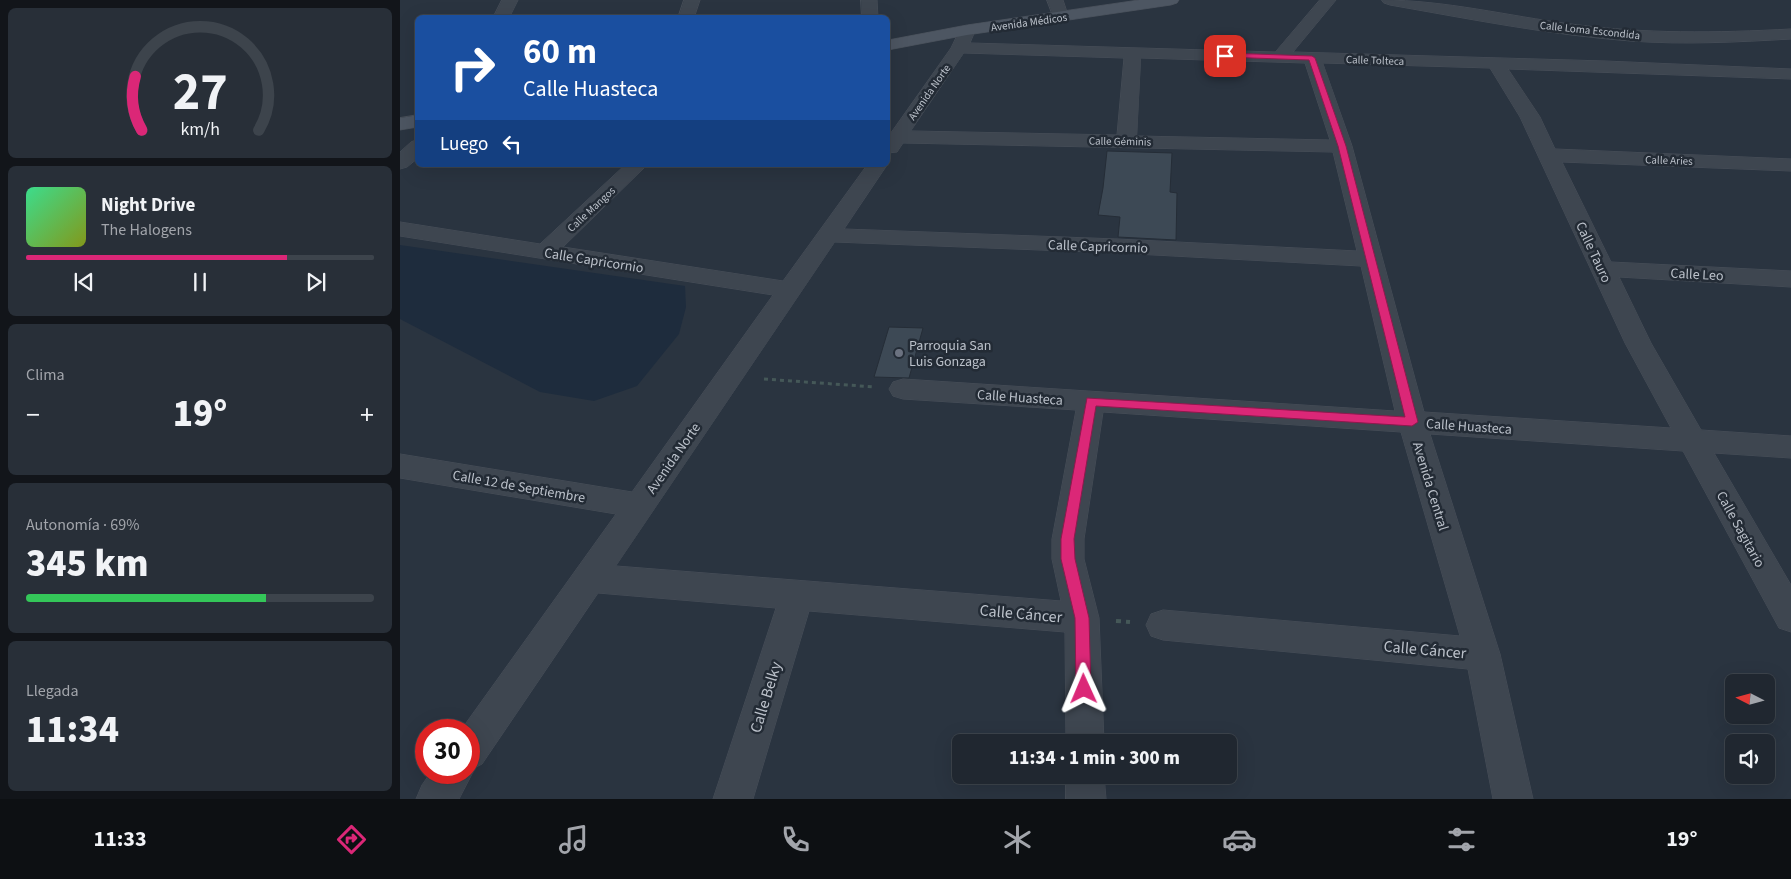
<!DOCTYPE html>
<html lang="es">
<head>
<meta charset="utf-8">
<style>
	:root { --surface:#202730; --page:#282f38; --text:#f1f3f6; --muted:#a2a5ab; --line:#3d444c; --accent:#db2777 }
	body { margin:0; font-family:"Source Sans 3",sans-serif; background:var(--page); color:var(--text); height:100vh; display:flex; flex-direction:column; font-size:19px; white-space:nowrap }
	* { box-sizing:border-box; margin:0 }
	p { font-size:16px; color:var(--muted) }
	.icon { flex:none; width:28px; height:28px; fill:none; stroke:currentColor; stroke-width:2; stroke-linecap:round; stroke-linejoin:round }
	.map { position:relative; flex:1; overflow:hidden }
	.panel { display:flex; flex-direction:column; gap:8px; padding:8px; background:#12151a; width:400px }
	.panel>* { flex:none }
	.banner { position:absolute; left:15px; top:15px; width:475px; height:152px; border-radius:8px; box-shadow:0 5px 20px #0002,0 0 0 1px var(--line); background:#1a4fa0; color:#fff; overflow:hidden }
	.needle { width:32px; rotate:276deg }
	.buttons { position:absolute; left:1325px; top:674px; display:grid; gap:10px }
	.buttons a { display:grid; place-items:center; width:50px; height:50px; border-radius:8px; background:var(--surface); box-shadow:0 5px 20px #0002,0 0 0 1px var(--line); font-size:25px }
	.speed { position:absolute; left:15px; top:719px; display:flex; gap:10px; font-size:25px; font-weight:700; text-align:center }
	.speed>* { display:grid; place-content:center; width:65px; height:65px; border-radius:50%; background:var(--surface); box-shadow:0 5px 20px #0002,0 0 0 1px var(--line); line-height:1 }
	.speed .limit { border:8px solid #d22; background:#fff; color:#111 }
	.pin { position:absolute; display:grid; place-items:center; width:42px; height:42px; color:#fff; margin:-21px; border-radius:10px; box-shadow:0 2px 8px #0006 }
	.me { position:absolute; width:55px; margin:-28px; rotate:359deg; stroke-linejoin:round; filter:drop-shadow(0 0 4px #0008) }
	.turn { display:flex; align-items:center; gap:18px; height:105px; padding:0 25px; font-size:22px }
	.turn .icon { width:65px; height:65px; stroke-width:2.5 }
	.turn b { display:block; font-size:35px; line-height:42px }
	.then { display:flex; align-items:center; height:48px; padding:0 25px; background:#0003; gap:10px; font-size:19px }
	.big { font-size:38px; font-weight:800; line-height:1.1 }
	.panel .tile { flex:1; display:flex; flex-direction:column; justify-content:center; gap:8px; min-width:0; padding:0 18px; border-radius:8px; background:var(--page) }
	.panel .dial { align-items:center; gap:0 }
	.dial svg { height:130px; overflow:visible; fill:none; stroke:var(--line); stroke-width:7; stroke-linecap:round; text-anchor:middle }
	.dial text { fill:var(--text); stroke:none }
	.song { display:flex; align-items:center; gap:15px }
	.cover { width:60px; height:60px; border-radius:8px; background:linear-gradient(135deg,hsl(150 70% 55%),hsl(70 70% 35%)) }
	.played { height:5px; border-radius:2px; background:linear-gradient(90deg,var(--accent) 75%,var(--line) 75%) }
	.keys { display:flex; justify-content:space-around; direction:ltr }
	.heat { display:flex; justify-content:space-between; align-items:center; font-size:28px; direction:ltr }
	.charge { height:8px; border-radius:4px; background:linear-gradient(90deg,#34c759 69%,var(--line) 0) }
	.trip { position:absolute; left:552px; top:734px; width:285px; height:50px; border-radius:8px; background:var(--surface); box-shadow:0 5px 20px #0002,0 0 0 1px var(--line); font-weight:800; line-height:50px; text-align:center }
	.menu { display:flex; height:80px; justify-content:space-around; align-items:center; background:#0d1013; color:var(--muted) }
	.menu .icon { width:35px; height:35px }
	.menu .current { color:var(--accent) }
	.menu b { font-size:22px; color:var(--text) }
	main { display:flex; flex:1; min-height:0 }
	.map>svg:first-child { display:block }
	.water { fill:#1e2c3d }
	.building { fill:#3d4955; stroke:#252d37 }
	.lines { fill:none; stroke-linecap:round; stroke-linejoin:round }
	.street-casing { stroke:#484f59; stroke-width:1 }
	.secondary-casing { stroke:#484f59; stroke-width:1 }
	.path-far1 { stroke:#455858; stroke-width:3; stroke-dasharray:4 4; stroke-linecap:butt }
	.path { stroke:#455858; stroke-width:4; stroke-dasharray:5 5; stroke-linecap:butt }
	.street { fill:#3e4650; fill-rule:evenodd }
	.secondary { fill:#4d5662; fill-rule:evenodd }
	.route { fill:#db2777; stroke:#8e194d }
	.worship-dot { fill:#6b7280; stroke:#232b35; stroke-width:2 }
	.labels { text-anchor:middle; stroke-width:5; stroke-linejoin:round; paint-order:stroke }
	.far-street-label { font-size:11px; fill:#bbc1ca; stroke:#232b35 }
	.street-label { font-size:14px; fill:#bbc1ca; stroke:#232b35 }
	.poi-label { font-size:14px; fill:#bbc1ca; stroke:#232b35; text-anchor:start }
	.near-street-label { font-size:16px; fill:#bbc1ca; stroke:#232b35 }
</style>
</head>
<body>
<main>
<section class="panel">
<div class="tile dial"><svg viewBox="0 0 100 80">
<path d="M14 69A42 42 0 1 1 86 69"/>
<path d="M14 69A42 42 0 0 1 10 36" stroke="#db2777"/>
<text x="50" y="56" font-size="32" font-weight="700">27</text>
<text x="50" y="72" font-size="11">km/h</text>
</svg></div>
<div class="tile">
<div class="song"><i class="cover"></i><div><b>Night Drive</b><p>The Halogens</p></div></div>
<div class="played"></div>
<div class="keys"><svg class="icon" aria-label="previous" viewBox="0 0 24 24"><path d="M18 5L8 12l10 7zM5 5v14"/></svg><svg class="icon" aria-label="pause" viewBox="0 0 24 24"><path d="M8 5v14M16 5v14"/></svg><svg class="icon" aria-label="next" viewBox="0 0 24 24"><path d="M6 5l10 7-10 7zM19 5v14"/></svg></div>
</div>
<div class="tile"><p>Clima</p>
<div class="heat"><a>−</a><b class="big">19°</b><a>+</a></div>
</div>
<div class="tile"><p>Autonomía · 69%</p><b class="big">345 km</b><div class="charge"></div></div>
<div class="tile"><p>Llegada</p><b class="big">11:34</b></div>
</section>
<div class="map">
<svg width="1391" height="799" viewBox="0 0 1391 799">
	<rect width="100%" height="100%" fill="#2a3440"/>
	<path class="water" d="M0 245 285 286 286 307 279 334 237 386 194 401 140 392 0 319Z"/>
	<path class="building" d="M707 151 772 153 770 192 777 193 776 240 718 237 720 217 698 215 703 188Z
		M489 327 523 328 509 378 474 377Z"/>
	<g class="lines">
		<defs>
			<path id="street" d="M102 0H118L109 18H93Z
				M284 0H300L294 18H278Z
				M461 0H477L478 18H462Z
				M647 0H663L669 18 667 21H655Z
				M920 0H936L893 52 1205 61 1391 69V79L1108 69 1140 117 1155 149 1391 159V171L1162 162 1211 262 1391 271V287L1219 277 1251 343 1301 430 1391 436V458L1314 453 1391 585V632L1379 628 1283 451 1030 434 1100 654 1133 799H1093L1068 669 763 640 751 636 746 625 751 614 763 610 1060 636 1001 432 703 412 684 539V559L699 618 704 742H666L665 632 409 611 353 799H313L376 608 198 593 82 764 72 769 73 772 59 799H16L22 785 31 772H69V730H61L216 514 0 478V454L232 492 373 295 0 236V222L140 244 225 165H247L163 247 383 281 467 165H487L444 229 717 239 957 251 933 152 503 143 497 152 488 153V137L551 48 561 27H573L575 31 570 43 875 52ZM564 53 724 58 717 135 511 131ZM741 58 905 63 930 140 737 136ZM923 63 1090 68 1120 117 1225 343 1271 428 1024 412 952 146ZM435 242 717 253 961 266 995 411 503 379 493 382 489 389 493 396 503 399 676 410 652 539V559L661 601 216 566Z
				M982 0C1045 0 1108 16 1171 24 1244 34 1317 33 1391 29V39C1338 42 1284 45 1231 41 1150 35 1070 19 990 5L984 3Z
				M18 140V158L7 167 0 169V152L11 142Z
				M666 775H704L706 799H666Z"/>
			<path id="secondary" d="M739 0H779L777 3 771 5 567 35 488 50V40L567 25Z
				M18 115V127L0 130V118Z"/>
		</defs>
		<use href="#street" class="street-casing"/>
		<use href="#secondary" class="secondary-casing"/>
		<path class="path-far1" d="M364 379 475 387"/>
		<path class="path" d="M716 621 730 622"/>
		<use href="#street" class="street"/>
		<use href="#secondary" class="secondary"/>
	</g>
	<path class="route" d="M825 53 912 56 915 58 946 146 1018 422 1012 426 696 406 674 539 675 559 689 618 691 689 689 694 684 696 678 694 676 689 675 618 661 559V539L687 398 1005 417 938 146 909 60 823 57 822 56Z"/>
	<circle class="worship-dot" cx="499" cy="353" r="5"/>
	<g class="labels">
		<g class="far-street-label">
			<text transform="translate(629 22) rotate(-8)" y="4">Avenida Médicos</text>
			<text transform="translate(1190 30) rotate(6)" y="4">Calle Loma Escondida</text>
			<text transform="translate(975 60) rotate(2)" y="4">Calle Tolteca</text>
			<text transform="translate(529 92) rotate(-55)" y="4">Avenida Norte</text>
			<text transform="translate(720 141) rotate(1)" y="4">Calle Géminis</text>
			<text transform="translate(1269 160) rotate(2)" y="4">Calle Aries</text>
			<text transform="translate(191 209) rotate(-43)" y="4">Calle Mangos</text>
		</g>
		<g class="street-label">
			<text transform="translate(698 246) rotate(2)" y="5">Calle Capricornio</text>
			<text transform="translate(1194 252) rotate(65)" y="5">Calle Tauro</text>
			<text transform="translate(194 260) rotate(9)" y="5">Calle Capricornio</text>
			<text transform="translate(1297 274) rotate(3)" y="5">Calle Leo</text>
			<text transform="translate(620 397) rotate(4)" y="5">Calle Huasteca</text>
			<text transform="translate(1069 426) rotate(4)" y="5">Calle Huasteca</text>
			<text transform="translate(273 458) rotate(-55)" y="5">Avenida Norte</text>
			<text transform="translate(119 486) rotate(10)" y="5">Calle 12 de Septiembre</text>
			<text transform="translate(1031 486) rotate(73)" y="5">Avenida Central</text>
			<text transform="translate(1341 529) rotate(61)" y="5">Calle Sagitario</text>
		</g>
		<g class="poi-label">
			<text x="509" y="350">Parroquia San<tspan x="509" dy="16">Luis Gonzaga</tspan></text>
		</g>
		<g class="near-street-label">
			<text transform="translate(621 613) rotate(5)" y="6">Calle Cáncer</text>
			<text transform="translate(1025 649) rotate(5)" y="6">Calle Cáncer</text>
			<text transform="translate(365 697) rotate(-73)" y="6">Calle Belky</text>
		</g>
	</g>
</svg>
<div class="buttons">
<a><svg class="needle" viewBox="-14 -14 28 28"><path d="M0-13l5 13h-10z" fill="#e53935"/><path d="M0 13l5-13h-10z" fill="#a2a5ab"/></svg></a>
<a><svg class="icon" aria-label="sound" viewBox="0 0 24 24"><path d="M4 9h4l5-4v14l-5-4H4zM17 9q2 3 0 6"/></svg></a>
</div>
<div class="speed"><div class="limit">30</div></div>
<div class="pin" style="left:825px;top:56px;background:#d93025"><svg class="icon" aria-label="arrive" viewBox="0 0 24 24"><path d="M6 21V4h12l-3 4 3 4H6"/></svg></div>
<svg class="me" style="left:684px;top:689px" viewBox="-20 -20 40 40"><path d="M0-17L14 15 0 8-14 15z" fill="#db2777" stroke="#fff" stroke-width="4"/></svg>
<div class="trip">11:34 · 1 min · 300 m</div>
<div class="banner">
<div class="turn"><svg class="icon" aria-label="right" viewBox="0 0 24 24"><path d="M7 20v-9h11M14 6l5 5-5 5"/></svg><div><b>60 m</b>Calle Huasteca</div></div>
<div class="then">Luego<svg class="icon" aria-label="left" viewBox="0 0 24 24"><path d="M17 20v-9H6M10 6l-5 5 5 5"/></svg></div>
</div>
</div>
</main>
<nav class="menu">
<b>11:33</b>
<svg class="icon current" aria-label="directions" viewBox="0 0 24 24"><path d="M12 3l9 9-9 9-9-9zM9 14v-3h6M13 9l2 2-2 2"/></svg>
<svg class="icon" aria-label="music" viewBox="0 0 24 24"><path d="M9 18V5l10-2v13"/><circle cx="6" cy="18" r="3"/><circle cx="16" cy="16" r="3"/></svg>
<svg class="icon" aria-label="phone" viewBox="0 0 24 24"><path d="M5 4h4l2 5-3 2q2 4 5 5l2-3 5 2v4C11 20 4 13 5 4z"/></svg>
<svg class="icon" aria-label="climate" viewBox="0 0 24 24"><path d="M12 3v18M4 7l16 10M4 17L20 7"/></svg>
<svg class="icon" aria-label="car" viewBox="0 0 24 24"><path d="M5 17H2v-5l4-1 3-4h7l3 4 3 1v5h-3M9 17h6M6 11h13"/><circle cx="7" cy="17" r="2"/><circle cx="17" cy="17" r="2"/></svg>
<svg class="icon" aria-label="filters" viewBox="0 0 24 24"><path d="M4 7h16M4 17h16"/><circle cx="9" cy="7" r="2"/><circle cx="15" cy="17" r="2"/></svg>
<b>19°</b>
</nav>
</body>
</html>
